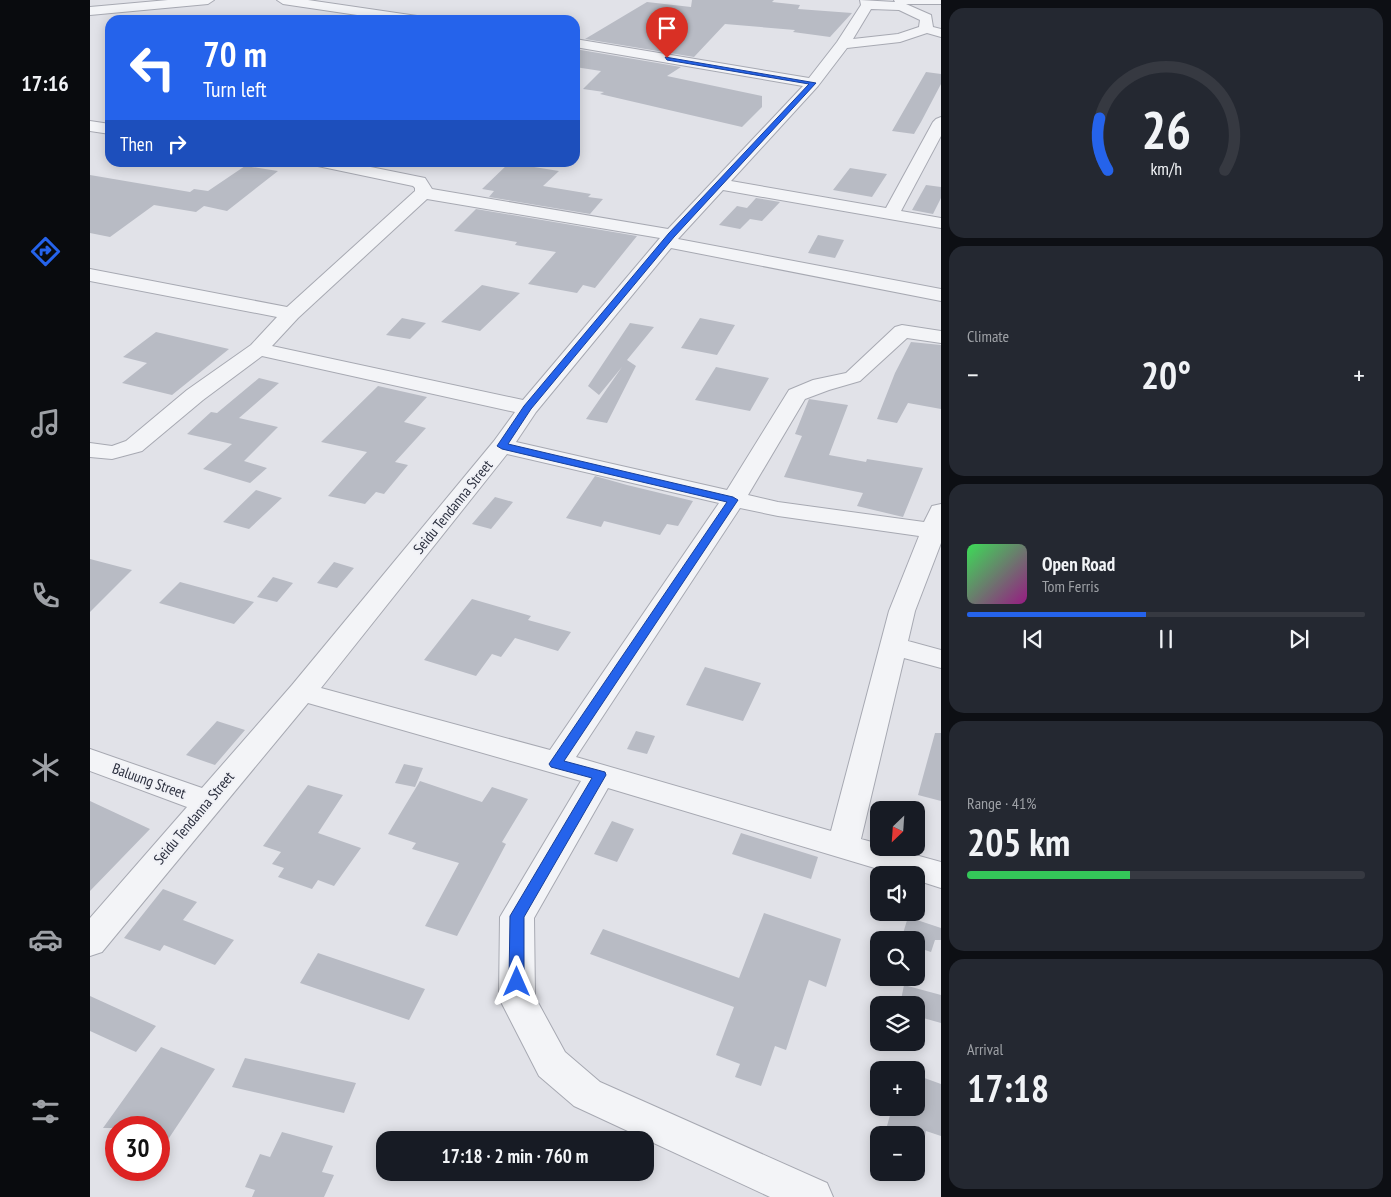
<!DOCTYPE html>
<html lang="en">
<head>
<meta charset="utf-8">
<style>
	:root { --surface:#171b24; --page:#242831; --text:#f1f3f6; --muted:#9ea1a6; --line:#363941; --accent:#2563eb }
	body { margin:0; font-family:"PT Sans Narrow",sans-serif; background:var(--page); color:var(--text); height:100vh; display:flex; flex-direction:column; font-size:19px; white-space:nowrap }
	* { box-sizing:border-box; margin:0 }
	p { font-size:16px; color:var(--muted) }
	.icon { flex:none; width:28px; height:28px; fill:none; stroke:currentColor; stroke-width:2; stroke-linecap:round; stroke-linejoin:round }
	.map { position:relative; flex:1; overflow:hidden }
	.panel { display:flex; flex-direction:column; gap:8px; padding:8px; background:#0d0f14; width:450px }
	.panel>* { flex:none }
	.guide { position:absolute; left:15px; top:15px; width:475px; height:152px; border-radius:15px; box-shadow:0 2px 12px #0003; background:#2563eb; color:#fff; overflow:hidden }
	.needle { width:32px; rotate:205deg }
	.controls { position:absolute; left:780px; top:801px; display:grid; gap:10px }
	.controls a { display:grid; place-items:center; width:55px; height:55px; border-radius:10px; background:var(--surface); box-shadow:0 2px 12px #0003; font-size:25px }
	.speed { position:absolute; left:15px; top:1116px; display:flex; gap:10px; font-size:25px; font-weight:700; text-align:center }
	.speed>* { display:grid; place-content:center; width:65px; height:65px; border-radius:50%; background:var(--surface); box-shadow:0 2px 12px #0003; line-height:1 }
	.speed .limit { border:8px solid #d22; background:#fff; color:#111 }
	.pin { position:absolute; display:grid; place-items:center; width:42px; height:42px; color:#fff; margin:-51px -21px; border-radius:50% 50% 50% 0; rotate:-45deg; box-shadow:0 0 5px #0007 }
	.pin .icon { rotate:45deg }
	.me { position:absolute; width:55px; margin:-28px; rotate:0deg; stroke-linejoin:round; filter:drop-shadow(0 0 4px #0008) }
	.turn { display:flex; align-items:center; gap:18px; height:105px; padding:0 15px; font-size:22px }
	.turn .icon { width:65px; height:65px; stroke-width:2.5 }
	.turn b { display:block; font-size:35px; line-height:42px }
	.then { display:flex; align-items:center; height:48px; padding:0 15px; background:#0003; gap:10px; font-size:19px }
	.big { font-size:38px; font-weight:600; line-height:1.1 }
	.panel .card { flex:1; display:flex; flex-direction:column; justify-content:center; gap:8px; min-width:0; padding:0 18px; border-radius:15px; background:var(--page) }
	.panel .dial { align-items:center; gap:0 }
	.dial svg { height:130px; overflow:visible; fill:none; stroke:var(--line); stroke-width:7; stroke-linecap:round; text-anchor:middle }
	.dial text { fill:var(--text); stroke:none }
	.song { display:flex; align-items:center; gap:15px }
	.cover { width:60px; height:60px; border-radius:8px; background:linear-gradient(135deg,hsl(130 70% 55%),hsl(310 70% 35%)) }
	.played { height:5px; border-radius:2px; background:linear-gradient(90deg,var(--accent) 45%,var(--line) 45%) }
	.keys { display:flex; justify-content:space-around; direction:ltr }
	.heat { display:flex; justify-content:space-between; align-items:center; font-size:28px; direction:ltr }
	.charge { height:8px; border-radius:4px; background:linear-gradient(90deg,#34c759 41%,var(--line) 0) }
	.trip { position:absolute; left:286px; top:1131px; width:278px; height:50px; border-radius:15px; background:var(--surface); box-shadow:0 2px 12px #0003; font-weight:600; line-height:50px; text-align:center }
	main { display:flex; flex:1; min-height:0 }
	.menu { display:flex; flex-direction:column; width:90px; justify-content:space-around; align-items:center; background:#090b0e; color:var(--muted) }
	.menu .icon { width:35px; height:35px }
	.menu .current { color:var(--accent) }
	.menu b { font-size:22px; color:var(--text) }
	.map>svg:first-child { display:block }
	.building { fill:#b8bbc4 }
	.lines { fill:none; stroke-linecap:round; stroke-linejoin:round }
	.minor-casing { stroke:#a7a9b2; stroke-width:2 }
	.minor { fill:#f3f4f7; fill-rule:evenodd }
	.route { fill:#2563eb; stroke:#184099 }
	.labels { text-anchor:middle; stroke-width:4; stroke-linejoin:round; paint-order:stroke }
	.street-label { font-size:15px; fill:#2b2f3e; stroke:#f0f1f6 }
</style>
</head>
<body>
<main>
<nav class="menu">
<b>17:16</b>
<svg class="icon current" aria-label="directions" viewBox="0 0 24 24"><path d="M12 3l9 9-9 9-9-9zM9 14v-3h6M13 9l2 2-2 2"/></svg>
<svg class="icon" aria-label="music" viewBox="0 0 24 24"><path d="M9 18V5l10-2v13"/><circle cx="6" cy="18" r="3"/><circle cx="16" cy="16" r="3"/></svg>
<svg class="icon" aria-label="phone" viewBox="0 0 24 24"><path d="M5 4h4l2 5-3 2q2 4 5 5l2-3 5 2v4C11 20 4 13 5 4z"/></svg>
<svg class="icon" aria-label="climate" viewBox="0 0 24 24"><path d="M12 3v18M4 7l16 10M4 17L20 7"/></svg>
<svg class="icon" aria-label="car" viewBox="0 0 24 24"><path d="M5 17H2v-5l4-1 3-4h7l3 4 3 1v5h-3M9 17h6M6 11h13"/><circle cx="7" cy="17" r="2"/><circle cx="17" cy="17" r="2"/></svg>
<svg class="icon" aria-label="filters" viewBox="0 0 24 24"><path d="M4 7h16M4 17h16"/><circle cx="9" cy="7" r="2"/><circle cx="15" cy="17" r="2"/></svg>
</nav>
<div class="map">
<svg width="851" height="1197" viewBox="0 0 851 1197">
	<rect width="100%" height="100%" fill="#e1e2e8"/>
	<path class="building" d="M602 0H684L682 2 710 5 708 9 762 13 740 37 703 32 705 30 635 24 604 57 495 39 557 2 601 7Z
		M485 49 591 67 577 76 672 96V107L652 127 510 94 514 92 493 89 511 71 485 67Z
		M836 72 851 74V84L831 122 824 134 802 131Z
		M419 163 469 171 453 186 501 194 498 197 513 199 500 214 399 197 404 191 392 189Z
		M155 166 188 171 137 211 114 206 106 212 64 205 20 237 0 233V175L100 192 104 189 118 191Z
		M760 168 797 174 782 197 743 190Z
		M836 185 851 187V198L843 214 822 210Z
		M666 198 690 202 672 221 660 219 650 229 629 225 647 206 657 208Z
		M386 209 547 236 505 288 493 285 487 293 438 284 466 252 425 245 427 242 364 231Z
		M728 235 754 240 745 258 718 253Z
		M392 285 430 293 390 331 351 322Z
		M312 318 336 323 320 339 296 335Z
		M610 318 645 325 627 355 591 348Z
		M540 323 564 327 537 360 546 366 517 423 496 419 532 367 509 395 498 386Z
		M66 332 139 349 82 395 32 383 57 363 33 357Z
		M821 342 851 345V409L818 403 807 423 787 419 805 373Z
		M626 367 679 378 660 411 605 400Z
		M169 378 189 383 149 418 188 427 154 461 177 468 160 483 113 469 142 444 97 434 121 412 127 413Z
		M288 386 337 397 314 422 336 428 305 462 318 465 294 494 286 492 275 504 238 496 277 452 231 442Z
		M719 399 758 405 739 455 776 462 777 459 833 468 813 517 767 506 773 493 694 477 712 436 705 434Z
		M505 476 537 485 603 501 588 526 577 524 570 535 514 521 511 527 476 518Z
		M166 490 192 498 159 529 133 522Z
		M405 497 423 502 401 529 382 524Z
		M0 559 42 570 0 612Z
		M244 562 264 568 247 588 227 583Z
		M183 577 203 583 187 602 167 597Z
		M90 582 164 602 144 624 69 603Z
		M382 599 441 616 438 620 481 632 468 651 425 638 411 657 402 654 386 676 334 660Z
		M615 667 671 683 653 721 596 705Z
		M127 721 155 730 125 765 96 755Z
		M546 731 565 736 557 754 537 749Z
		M845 733H851V801L828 795Z
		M314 764 333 768 325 787 305 783Z
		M330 781 392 802 402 787 438 799 412 842 416 844 367 936 335 926 369 863 322 849 326 843 298 834Z
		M218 785 253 795 228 833 271 848 244 886 228 880 222 889 188 877 194 868 182 864 191 852 173 846Z
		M0 801 60 829 0 891Z
		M522 821 544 829 527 862 504 854Z
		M651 833 728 857 721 879 642 854Z
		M73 889 107 902 93 920 144 940 125 965 74 945 70 951 34 938Z
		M674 913 751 939 736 987 719 980 696 1050 685 1046 671 1086 645 1077 650 1064 626 1055 644 1007 500 954 513 929 649 978Z
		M818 917 851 928V940H845L841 952 826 947V940H811Z
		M228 953 335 989 319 1020 210 983Z
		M814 985 851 995V1023L826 1016V1005H810Z
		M0 996 66 1026 46 1052 0 1031Z
		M71 1047 125 1069 69 1153V1128H13Z
		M155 1058 266 1083 254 1113 142 1087Z
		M826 1075 851 1084V1136L836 1131 834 1141 826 1138V1135H818L797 1126 802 1108H826Z
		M192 1132 243 1146 232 1172 244 1175 234 1197H162L165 1190 155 1187 170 1154 180 1157Z"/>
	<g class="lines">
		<defs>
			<path id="minor" d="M78 0H124L118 4 0 15V7Z
				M187 0H218L327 16 333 20H301L193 4Z
				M770 0 805 2 804 0H851V4H816L841 15 843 27 851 29V37L837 33 810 42 757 48 728 86 641 181 796 208 843 122 846 119 851 117V136L811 211 851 218V228L633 190 588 239 851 289V301L581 248 446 412 426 442 637 490 699 390 723 380 756 373 805 327 812 325 851 331V343L817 338 770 381 739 390 715 399 658 495 688 502 834 522 842 506 851 504V543L825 611 818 641 851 650V668L814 658 771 839 789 844V848H800L851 862V888L826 880V875H808L518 788 444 918 445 997 475 1052 510 1082 737 1183 743 1197H680L484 1106 449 1076 409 998 410 917 491 781 218 703 12 952 0 956V918L97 807 0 771V749L112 788 202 685 404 441 425 412 172 356 113 400 52 451 22 459 0 457V443L22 446 36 441 97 390 161 345 187 317 0 281V269L197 307 325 191V188L323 186 223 165 221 162H256L335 178 342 189 578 229 713 86 485 47V39L719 78 747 42 771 5ZM781 9 809 10 830 20 829 27 808 34 763 39ZM337 199 570 238 433 400 182 346 208 318ZM417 454 629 503 460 750 231 688ZM650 508 688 516 829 536 799 611 741 831 486 757Z
				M0 121 20 124V134L0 131Z"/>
		</defs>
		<use href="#minor" class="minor-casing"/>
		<use href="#minor" class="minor"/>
	</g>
	<path class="route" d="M575 57 726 83 584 237 441 409 418 444 643 497 648 500 474 761 515 772 516 775 434 917V982L432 986 427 988 421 986 419 982 420 916 502 778 461 767 459 764 637 502 412 449 407 446 434 406 579 233 719 84 577 60Z"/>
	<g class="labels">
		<g class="street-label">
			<text transform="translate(363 507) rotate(-51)" y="5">Seidu Tendanna Street</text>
			<text transform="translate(59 781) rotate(20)" y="5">Baluung Street</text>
			<text transform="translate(104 818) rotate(-50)" y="5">Seidu Tendanna Street</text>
		</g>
	</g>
</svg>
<div class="controls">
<a><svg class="needle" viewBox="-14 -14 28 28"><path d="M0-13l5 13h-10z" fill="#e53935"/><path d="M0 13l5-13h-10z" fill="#9ea1a6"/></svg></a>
<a><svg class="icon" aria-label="sound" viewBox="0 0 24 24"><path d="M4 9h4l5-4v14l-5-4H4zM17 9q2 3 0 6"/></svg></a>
<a><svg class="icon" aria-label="search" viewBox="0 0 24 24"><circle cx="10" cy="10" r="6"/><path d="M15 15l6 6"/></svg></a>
<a><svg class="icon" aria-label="layers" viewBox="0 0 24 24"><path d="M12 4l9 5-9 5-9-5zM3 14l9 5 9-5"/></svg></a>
<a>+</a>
<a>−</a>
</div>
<div class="speed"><div class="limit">30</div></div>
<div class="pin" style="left:577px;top:58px;background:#d93025"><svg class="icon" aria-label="arrive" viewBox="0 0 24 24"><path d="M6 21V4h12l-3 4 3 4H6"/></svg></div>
<svg class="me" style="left:427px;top:982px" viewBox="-20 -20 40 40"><path d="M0-17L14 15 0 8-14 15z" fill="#2563eb" stroke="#fff" stroke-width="4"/></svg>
<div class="trip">17:18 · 2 min · 760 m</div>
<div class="guide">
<div class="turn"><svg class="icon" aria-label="left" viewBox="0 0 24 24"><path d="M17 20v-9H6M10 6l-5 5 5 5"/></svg><div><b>70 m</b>Turn left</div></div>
<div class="then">Then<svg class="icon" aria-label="right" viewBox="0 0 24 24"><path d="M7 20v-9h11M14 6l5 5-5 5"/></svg></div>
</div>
</div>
<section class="panel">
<div class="card dial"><svg viewBox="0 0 100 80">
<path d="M14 69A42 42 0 1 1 86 69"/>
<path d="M14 69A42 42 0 0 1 9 37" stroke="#2563eb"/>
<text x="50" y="56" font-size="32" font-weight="700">26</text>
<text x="50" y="72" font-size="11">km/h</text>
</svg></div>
<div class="card"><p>Climate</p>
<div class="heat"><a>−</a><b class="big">20°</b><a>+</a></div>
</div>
<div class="card">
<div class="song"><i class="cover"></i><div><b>Open Road</b><p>Tom Ferris</p></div></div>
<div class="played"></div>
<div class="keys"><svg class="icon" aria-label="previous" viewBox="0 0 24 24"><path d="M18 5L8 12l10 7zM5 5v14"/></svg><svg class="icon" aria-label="pause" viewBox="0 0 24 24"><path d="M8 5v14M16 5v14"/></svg><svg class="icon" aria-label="next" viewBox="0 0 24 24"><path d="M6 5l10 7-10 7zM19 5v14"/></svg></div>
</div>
<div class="card"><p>Range · 41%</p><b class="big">205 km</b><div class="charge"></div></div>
<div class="card"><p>Arrival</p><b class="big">17:18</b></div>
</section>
</main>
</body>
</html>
